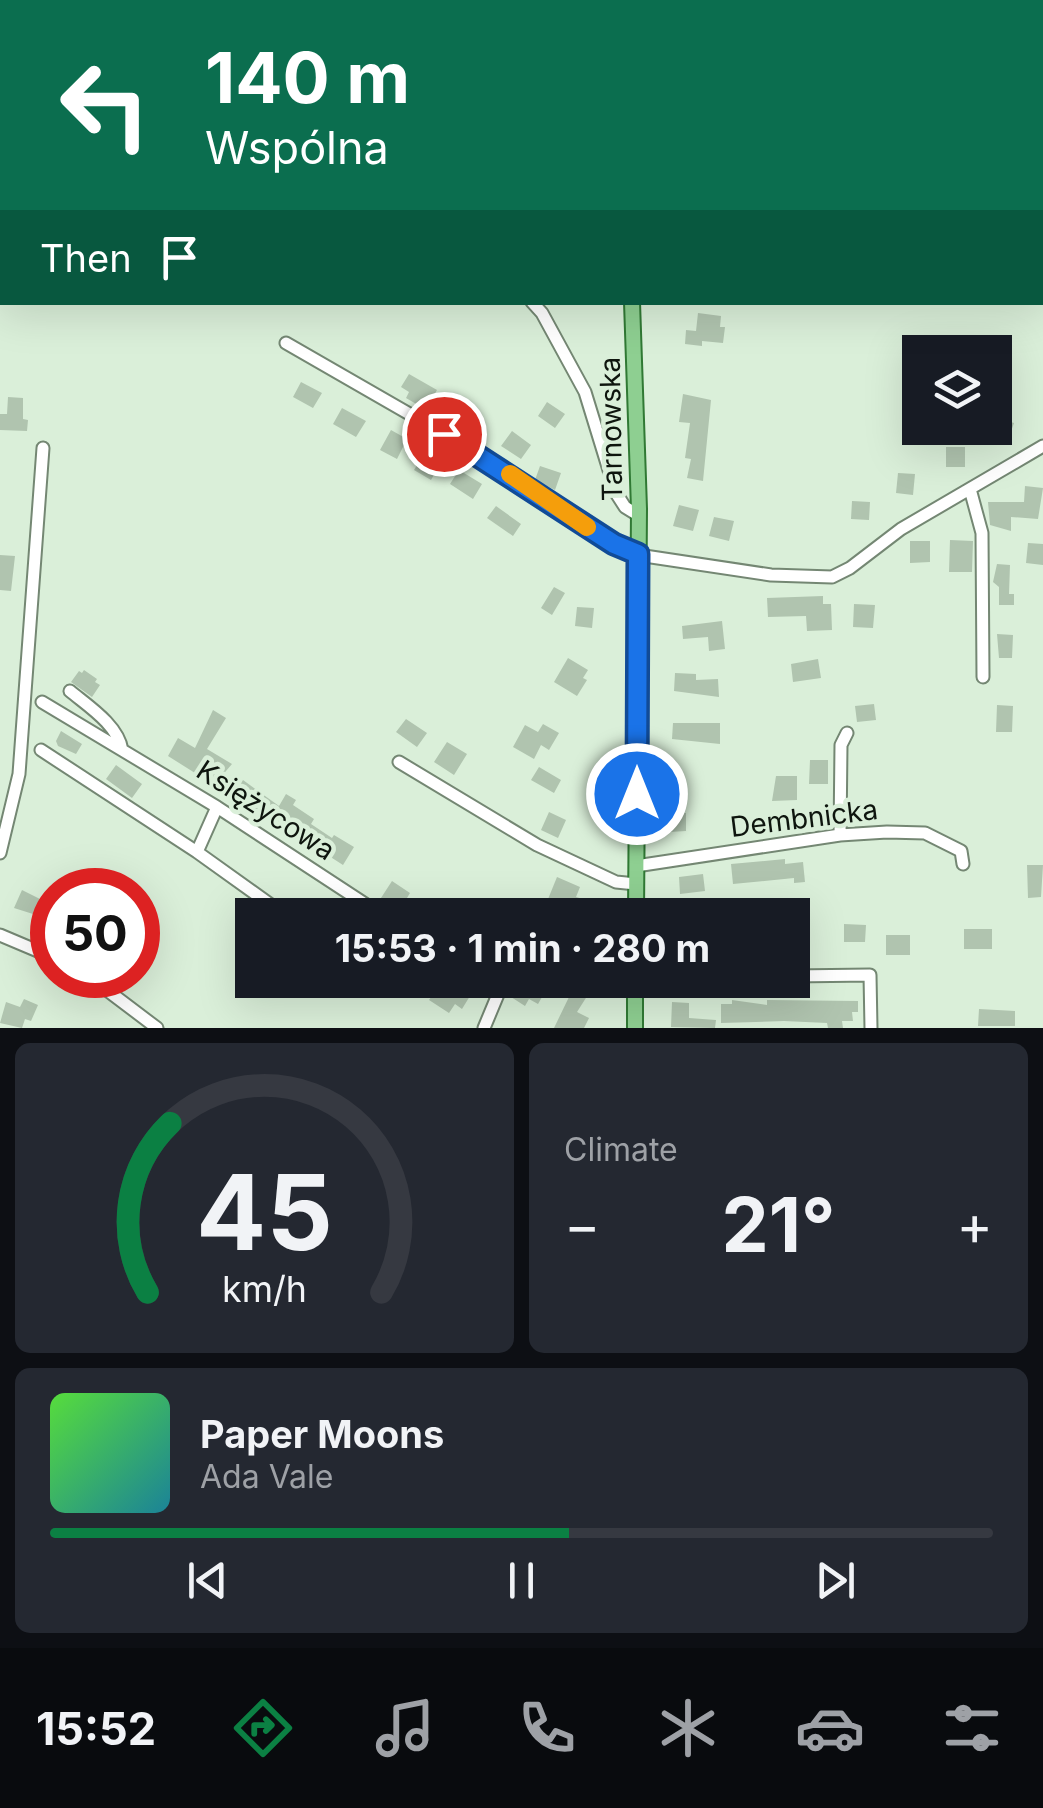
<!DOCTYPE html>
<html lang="en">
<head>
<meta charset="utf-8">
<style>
	:root { --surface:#171b24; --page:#242831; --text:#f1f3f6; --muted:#9ea1a6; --line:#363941; --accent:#0b8043 }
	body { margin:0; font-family:Inter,sans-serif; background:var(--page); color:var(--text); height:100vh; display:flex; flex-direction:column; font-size:38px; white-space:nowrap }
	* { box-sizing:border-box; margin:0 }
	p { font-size:32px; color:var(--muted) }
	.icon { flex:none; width:55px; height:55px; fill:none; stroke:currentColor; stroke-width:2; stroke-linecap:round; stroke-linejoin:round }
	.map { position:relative; height:1028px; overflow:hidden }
	.panel { display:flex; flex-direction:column; gap:15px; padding:15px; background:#0d0f14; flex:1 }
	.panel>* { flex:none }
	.banner { position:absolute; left:0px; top:0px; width:1045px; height:305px; box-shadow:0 10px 40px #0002; background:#0b6e4f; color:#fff; overflow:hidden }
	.fabs { position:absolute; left:902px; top:335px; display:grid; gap:20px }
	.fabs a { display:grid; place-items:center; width:110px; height:110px; border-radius:0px; background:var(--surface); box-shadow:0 10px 40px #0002; font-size:50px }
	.speed { position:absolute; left:30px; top:868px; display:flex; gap:20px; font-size:50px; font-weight:700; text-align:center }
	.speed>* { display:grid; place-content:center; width:130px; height:130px; border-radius:50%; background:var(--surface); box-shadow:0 10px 40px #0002; line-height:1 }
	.speed .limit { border:15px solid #d22; background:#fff; color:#111 }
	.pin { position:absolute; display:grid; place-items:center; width:85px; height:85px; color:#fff; margin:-42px; border:5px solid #fff; border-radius:50%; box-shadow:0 2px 10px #0007 }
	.me { position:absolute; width:110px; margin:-55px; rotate:0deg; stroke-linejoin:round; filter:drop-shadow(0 0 8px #0008) }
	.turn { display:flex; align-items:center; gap:35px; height:210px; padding:0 40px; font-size:45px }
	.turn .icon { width:130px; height:130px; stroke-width:2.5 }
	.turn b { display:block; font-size:70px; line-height:85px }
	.then { display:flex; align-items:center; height:95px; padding:0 40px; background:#0003; gap:20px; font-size:38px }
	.big { font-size:75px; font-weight:700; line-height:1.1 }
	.panel .tile { flex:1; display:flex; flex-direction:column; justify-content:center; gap:15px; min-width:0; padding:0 35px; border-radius:15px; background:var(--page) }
	.panel .dial { align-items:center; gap:0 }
	.dial svg { height:260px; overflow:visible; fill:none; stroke:var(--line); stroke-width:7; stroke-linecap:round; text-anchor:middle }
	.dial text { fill:var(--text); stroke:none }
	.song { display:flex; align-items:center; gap:30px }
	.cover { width:120px; height:120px; border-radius:15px; background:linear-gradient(135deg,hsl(110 70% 55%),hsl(190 70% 35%)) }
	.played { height:10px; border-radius:5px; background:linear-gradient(90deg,var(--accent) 55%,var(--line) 55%) }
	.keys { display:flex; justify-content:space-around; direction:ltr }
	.heat { display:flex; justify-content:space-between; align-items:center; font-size:55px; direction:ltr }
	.panel .tiles { flex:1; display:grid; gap:15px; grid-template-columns:1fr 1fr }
	.tile:last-child { grid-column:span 2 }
	.trip { position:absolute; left:235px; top:898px; width:575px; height:100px; border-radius:0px; background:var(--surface); box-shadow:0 10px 40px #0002; font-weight:700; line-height:100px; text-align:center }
	.menu { display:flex; height:160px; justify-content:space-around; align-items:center; background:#090b0e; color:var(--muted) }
	.menu .icon { width:70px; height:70px }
	.menu .selected { color:var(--accent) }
	.menu b { font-size:45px; color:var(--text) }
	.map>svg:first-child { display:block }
	.green { fill:#a8d7a6 }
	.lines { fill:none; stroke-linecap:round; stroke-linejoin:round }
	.stream { stroke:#6bb46c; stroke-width:4 }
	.building { fill:#b0c4af }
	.minor-casing { stroke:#748773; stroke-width:15 }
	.major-casing { stroke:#307934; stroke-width:18 }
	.minor { stroke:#fff; stroke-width:11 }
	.major { stroke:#8ecf91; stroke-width:14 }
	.route-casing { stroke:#114b97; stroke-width:25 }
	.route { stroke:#1a73e8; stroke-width:18 }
	.slow { stroke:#f59e0b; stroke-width:18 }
	.labels { text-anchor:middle; stroke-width:9; stroke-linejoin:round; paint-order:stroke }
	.street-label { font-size:28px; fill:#0e150e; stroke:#daefd9 }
</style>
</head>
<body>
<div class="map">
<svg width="1043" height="1028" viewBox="0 0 1043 1028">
	<rect width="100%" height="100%" fill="#daefd9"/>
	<path class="green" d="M216 0H735L737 2H220Z"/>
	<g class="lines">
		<path class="stream" d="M60 0 66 2
			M679 0 681 2
			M241 2V0
			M1042 134H1043"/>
	</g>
	<path class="building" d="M698 313 721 316 720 327H725L723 343 702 341V346L685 344 686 330 696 331Z
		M409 374 437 390 429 404 421 399 418 405 406 398 409 392 401 387Z
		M301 382 322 393 313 408 293 397Z
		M683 394 711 400 703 481 687 478 691 459 685 458 690 423 679 422Z
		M8 397 23 398V419L28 420 27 431 0 430V414H7Z
		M547 402 565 414 555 428 538 416Z
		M452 407 470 415 462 432 444 423Z
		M342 408 366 421 356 437 333 424Z
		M996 417 1014 423 1008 440 991 434Z
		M391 430 407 439 397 459 380 450Z
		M512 431 531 445 521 459 501 446Z
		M946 447H965V467H946Z
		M427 449 443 459 431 480 414 470Z
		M540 466 561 473 555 490 535 480Z
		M459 470 482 484 473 499 450 484Z
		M898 473 915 474 913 495 896 493Z
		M1025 486 1043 488 1038 519 1011 517V531L990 525 988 502H1024Z
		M852 501 870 502 869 520 851 519Z
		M679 505 699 510 693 531 673 526Z
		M496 506 521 524 513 536 487 518Z
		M714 517 734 521 729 541 709 536Z
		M950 540 973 541 972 572H949Z
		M910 541H930V562L910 563Z
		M1028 543 1043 544V565L1026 563Z
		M0 555 15 556 11 591 0 590Z
		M997 564 1010 565 1009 594H1014V605H999V587L993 582Z
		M554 587 565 593 552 615 541 608Z
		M823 596V604H831L832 630 807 631 806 616 768 617 767 598Z
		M854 604 875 605 873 628 853 627Z
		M577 607 594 608 592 628 575 626Z
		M722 621 725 649 709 651 708 637 683 639 682 626Z
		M997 634 1013 635 1012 658H999Z
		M568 658 588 670 583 678 587 680 577 696 554 682Z
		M818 659 821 678 793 682 791 664Z
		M84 670 97 679 95 682 100 685 92 697 71 682 79 671 82 673Z
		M675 673 696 674V680L718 679 719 697 674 691Z
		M874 704 876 720 857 722 855 706Z
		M997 705 1013 706 1012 732H996Z
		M213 710 226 718 207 749 232 764 214 785 168 756 178 738 195 748Z
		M406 719 427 733 417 747 396 732Z
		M673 723H720V744L672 739Z
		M543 724 559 733 549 750 541 745 534 759 513 747 525 725 538 732Z
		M61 731 82 744 76 754 58 746 56 741Z
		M447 742 467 754 454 775 434 762Z
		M810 760H828V784H809Z
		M116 765 142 784 132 798 106 779Z
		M539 767 561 780 554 793 531 780Z
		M776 776H797V800L772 801Z
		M243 780 279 806 286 794 296 800 293 805 314 819 311 824 332 838 334 835 354 847 343 865 234 795Z
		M549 812 566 820 558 838 541 830Z
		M669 813H686V831L669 832Z
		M785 859V864L803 862 805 882 794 883V878L733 884 731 864Z
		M1027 865H1043L1041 897 1028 898Z
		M703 874 705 891 680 894 679 877Z
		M557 877 580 887 576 897 583 899 577 912 563 906 559 915 544 909Z
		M392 881 410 893 401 908 396 905 393 909 379 901Z
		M22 890 52 905V920L14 908Z
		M844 924 866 925 865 942H844Z
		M964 929H992V949H964Z
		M886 935H910V955H886Z
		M443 980 470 996 462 1009 455 1004 449 1013 429 1000Z
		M521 980H574L591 990 577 1012 589 1018 584 1028H554L569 997 549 985 538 1004 529 999 525 1006 511 997Z
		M24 999 38 1005 31 1021 25 1019 22 1028 0 1023 6 1002 20 1007Z
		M732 1000 767 1005V1000L858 1001V1012H852L853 1021H842L843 1028H828L827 1023 784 1021 721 1023V1004H732Z
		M672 1002 689 1003V1018L716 1020 715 1028 671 1027Z
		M979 1009 1015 1011V1026H978Z"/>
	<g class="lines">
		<defs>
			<path id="minor" d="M151 0 152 2
				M0 118 2 116
				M532 302 542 313 585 392 616 493 625 507 638 515
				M286 343 479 454 614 544 638 555 771 575 832 577 850 568 901 529 1043 446
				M970 489 982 533 983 677
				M70 691C88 706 118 725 122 750
				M42 702 217 807 382 915
				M41 750 197 852 285 915
				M399 762 537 845 616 882 636 884
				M840 835 841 745 847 733
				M197 852 217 807
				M0 853 19 774 43 448
				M636 866 840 835 887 832 925 833 961 851 963 864
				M527 915 529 910
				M0 935 52 957
				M87 975 157 1028
				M792 976 870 975 871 1028
				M481 980 500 992
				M484 1028 504 980"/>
			<path id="major" d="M616 0V2
				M632 302 639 509 636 915
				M635 1028V980"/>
		</defs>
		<use href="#minor" class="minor-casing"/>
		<use href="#major" class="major-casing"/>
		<use href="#minor" class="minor"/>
		<use href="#major" class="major"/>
	</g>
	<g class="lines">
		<defs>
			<path id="route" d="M444 434 614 544 638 554 637 794"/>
		</defs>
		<use href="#route" class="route-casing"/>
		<use href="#route" class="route"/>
		<path class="slow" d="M510 474 587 527"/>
	</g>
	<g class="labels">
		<g class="street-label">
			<text transform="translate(611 429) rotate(-91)" y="10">Tarnowska</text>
			<text transform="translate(266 810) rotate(33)" y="10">Księżycowa</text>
			<text transform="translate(804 818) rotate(-7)" y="10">Dembnicka</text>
		</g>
	</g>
</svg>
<div class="fabs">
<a><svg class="icon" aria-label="layers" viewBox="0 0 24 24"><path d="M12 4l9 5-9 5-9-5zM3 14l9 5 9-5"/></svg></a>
</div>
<div class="speed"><div class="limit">50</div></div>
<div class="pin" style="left:444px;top:434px;background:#d93025"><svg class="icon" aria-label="arrive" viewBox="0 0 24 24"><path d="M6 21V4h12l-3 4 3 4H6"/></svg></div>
<svg class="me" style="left:637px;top:794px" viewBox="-20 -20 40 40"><circle r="17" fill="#1a73e8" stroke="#fff" stroke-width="3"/><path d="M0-11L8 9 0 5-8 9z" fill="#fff"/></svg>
<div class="trip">15:53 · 1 min · 280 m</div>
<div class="banner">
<div class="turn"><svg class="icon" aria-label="left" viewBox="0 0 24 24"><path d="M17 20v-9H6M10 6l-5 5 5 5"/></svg><div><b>140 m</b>Wspólna</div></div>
<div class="then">Then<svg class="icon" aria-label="arrive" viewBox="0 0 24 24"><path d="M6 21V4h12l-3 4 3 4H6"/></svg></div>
</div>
</div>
<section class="panel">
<div class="tiles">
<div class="tile dial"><svg viewBox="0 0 100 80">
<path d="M14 69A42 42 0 1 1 86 69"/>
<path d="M14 69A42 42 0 0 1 21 17" stroke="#0b8043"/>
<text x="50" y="56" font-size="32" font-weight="700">45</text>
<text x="50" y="72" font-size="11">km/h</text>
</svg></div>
<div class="tile"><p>Climate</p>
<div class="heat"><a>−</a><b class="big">21°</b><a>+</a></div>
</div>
<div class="tile">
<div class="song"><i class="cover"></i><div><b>Paper Moons</b><p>Ada Vale</p></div></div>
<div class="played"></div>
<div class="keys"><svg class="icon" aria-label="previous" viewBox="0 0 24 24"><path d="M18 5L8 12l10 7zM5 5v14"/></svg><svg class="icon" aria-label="pause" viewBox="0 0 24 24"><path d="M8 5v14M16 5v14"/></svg><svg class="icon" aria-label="next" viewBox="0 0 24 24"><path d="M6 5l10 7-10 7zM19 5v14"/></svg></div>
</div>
</div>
</section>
<nav class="menu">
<b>15:52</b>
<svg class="icon selected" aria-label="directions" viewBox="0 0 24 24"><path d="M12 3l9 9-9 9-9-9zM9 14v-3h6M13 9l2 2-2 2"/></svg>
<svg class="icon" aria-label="music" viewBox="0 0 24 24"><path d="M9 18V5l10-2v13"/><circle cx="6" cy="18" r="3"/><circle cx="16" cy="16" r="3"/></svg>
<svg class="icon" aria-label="phone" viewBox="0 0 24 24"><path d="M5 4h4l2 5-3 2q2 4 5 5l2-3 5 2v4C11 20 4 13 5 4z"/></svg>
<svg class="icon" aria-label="climate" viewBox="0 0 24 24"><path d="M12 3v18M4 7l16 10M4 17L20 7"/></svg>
<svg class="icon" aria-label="car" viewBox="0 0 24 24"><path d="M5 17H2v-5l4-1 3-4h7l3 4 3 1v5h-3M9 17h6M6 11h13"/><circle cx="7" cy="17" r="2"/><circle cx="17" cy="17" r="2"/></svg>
<svg class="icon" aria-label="filters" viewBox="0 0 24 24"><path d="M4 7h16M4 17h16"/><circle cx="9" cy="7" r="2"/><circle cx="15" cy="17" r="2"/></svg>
</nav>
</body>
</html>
